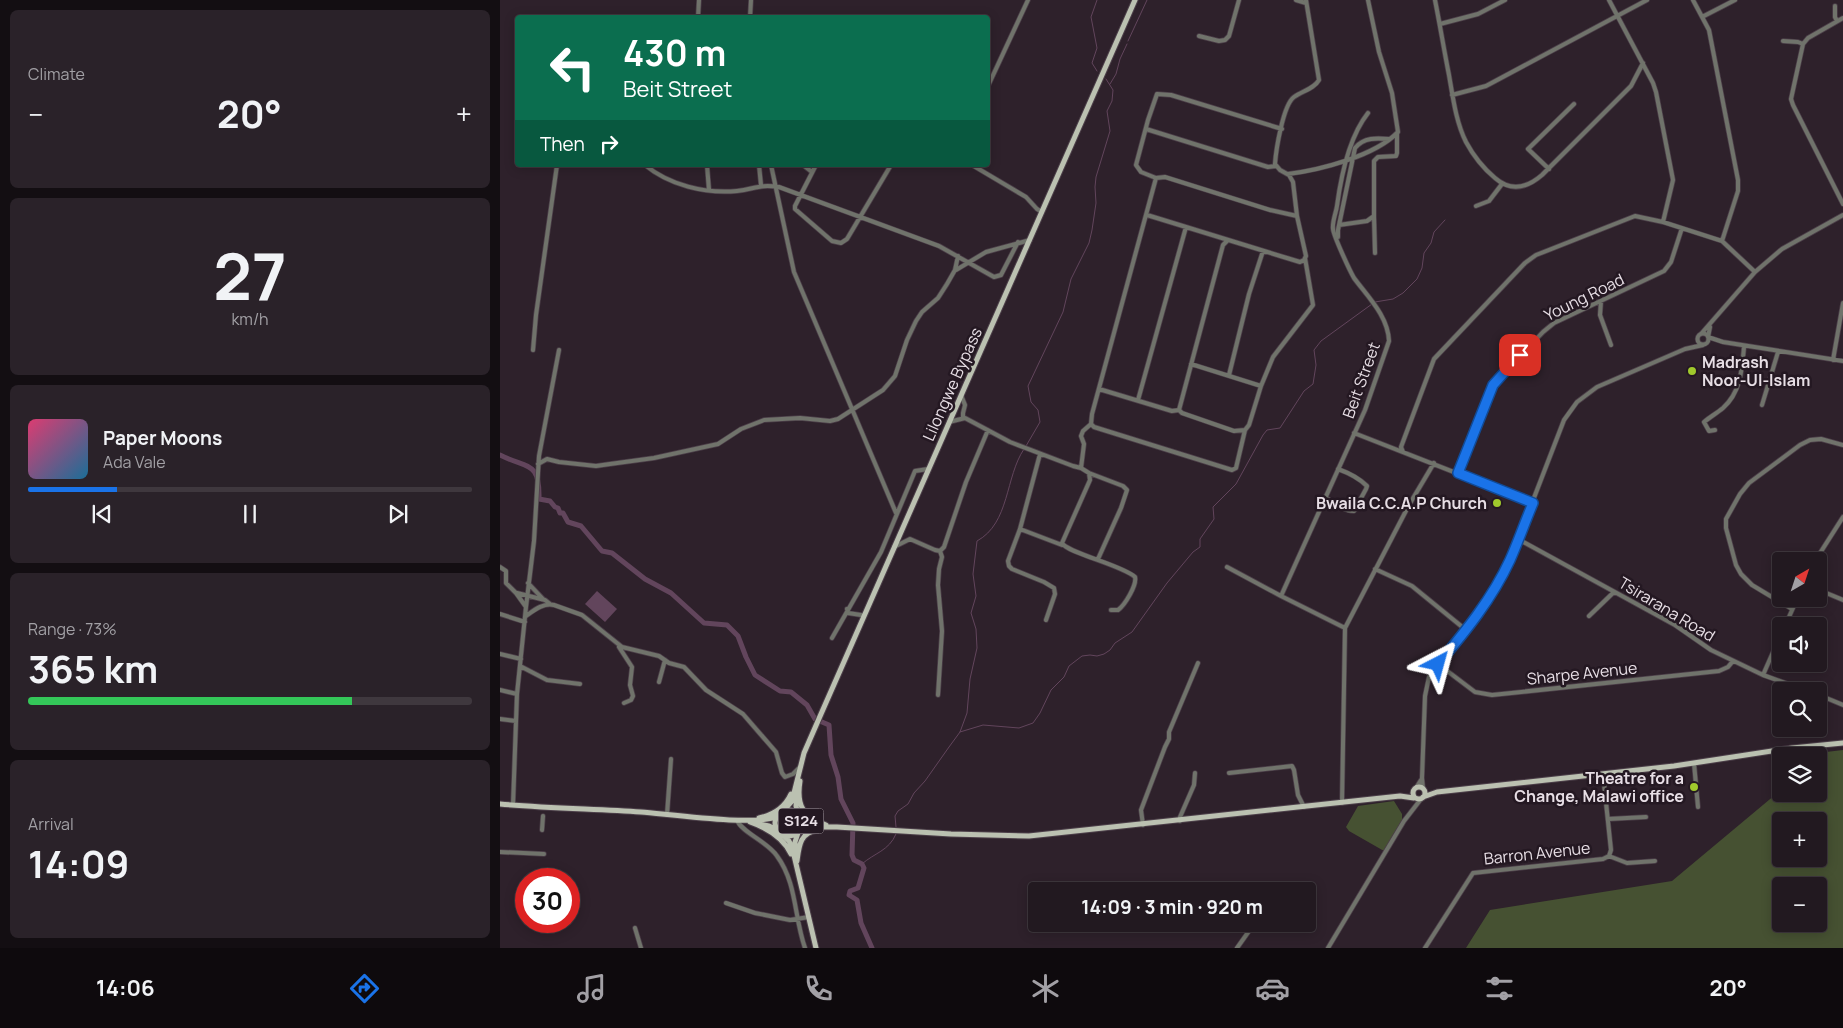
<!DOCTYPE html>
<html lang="en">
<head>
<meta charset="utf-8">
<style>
	:root { --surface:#221920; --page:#2a2229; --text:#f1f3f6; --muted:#a2a0a5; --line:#3f383e; --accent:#1a73e8 }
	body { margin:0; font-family:Manrope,sans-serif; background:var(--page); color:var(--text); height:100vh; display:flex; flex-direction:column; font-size:19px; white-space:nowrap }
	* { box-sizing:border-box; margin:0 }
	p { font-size:16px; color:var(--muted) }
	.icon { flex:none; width:28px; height:28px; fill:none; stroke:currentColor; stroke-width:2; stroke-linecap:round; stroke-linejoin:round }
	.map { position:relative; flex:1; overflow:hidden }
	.sheet { display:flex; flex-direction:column; gap:10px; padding:10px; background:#130e12; width:500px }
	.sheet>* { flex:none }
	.hud { position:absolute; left:15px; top:15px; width:475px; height:152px; border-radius:5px; box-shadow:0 2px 12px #0003,0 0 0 1px var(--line); background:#0b6e4f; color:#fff; overflow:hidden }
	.needle { width:32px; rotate:39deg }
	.buttons { position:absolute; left:1272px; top:552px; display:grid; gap:10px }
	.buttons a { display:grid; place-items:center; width:55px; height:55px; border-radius:5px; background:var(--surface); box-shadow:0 2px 12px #0003,0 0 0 1px var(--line); font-size:25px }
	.speed { position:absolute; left:15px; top:868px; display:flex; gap:10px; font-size:25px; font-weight:700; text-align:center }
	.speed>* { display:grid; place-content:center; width:65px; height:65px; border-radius:50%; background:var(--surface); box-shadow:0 2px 12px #0003,0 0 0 1px var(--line); line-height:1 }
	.speed .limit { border:8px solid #d22; background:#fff; color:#111 }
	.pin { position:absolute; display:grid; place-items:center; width:42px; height:42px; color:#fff; margin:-21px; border-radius:10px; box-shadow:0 2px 8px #0006 }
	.me { position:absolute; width:55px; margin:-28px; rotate:39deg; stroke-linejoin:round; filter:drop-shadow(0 0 4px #0008) }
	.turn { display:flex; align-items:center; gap:18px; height:105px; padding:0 25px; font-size:22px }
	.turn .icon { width:65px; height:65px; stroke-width:2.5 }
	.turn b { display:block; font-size:35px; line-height:42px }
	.then { display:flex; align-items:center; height:48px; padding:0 25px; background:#0003; gap:10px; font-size:19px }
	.big { font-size:38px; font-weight:700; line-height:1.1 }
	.sheet .card { flex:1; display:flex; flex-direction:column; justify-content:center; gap:8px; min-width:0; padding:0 18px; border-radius:8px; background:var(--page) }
	.sheet .dial { align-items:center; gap:0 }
	.dial b { font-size:65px; line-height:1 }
	.song { display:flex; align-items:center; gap:15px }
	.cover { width:60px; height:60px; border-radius:8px; background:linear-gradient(135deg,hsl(340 70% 55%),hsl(200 70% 35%)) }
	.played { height:5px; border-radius:2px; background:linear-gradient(90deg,var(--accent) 20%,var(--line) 20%) }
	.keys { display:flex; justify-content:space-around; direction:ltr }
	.heat { display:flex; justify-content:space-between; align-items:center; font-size:28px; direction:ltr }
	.charge { height:8px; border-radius:4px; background:linear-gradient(90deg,#34c759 73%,var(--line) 0) }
	.trip { position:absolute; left:528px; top:882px; width:288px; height:50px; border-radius:5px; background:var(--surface); box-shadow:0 2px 12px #0003,0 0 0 1px var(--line); font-weight:700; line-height:50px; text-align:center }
	.dock { display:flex; height:80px; justify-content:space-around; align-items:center; background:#0e0a0d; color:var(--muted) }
	.dock .icon { width:35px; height:35px }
	.dock .active { color:var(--accent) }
	.dock b { font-size:22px; color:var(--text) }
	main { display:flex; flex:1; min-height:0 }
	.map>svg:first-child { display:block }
	.green { fill:#465132; fill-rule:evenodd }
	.water { fill:#62455c }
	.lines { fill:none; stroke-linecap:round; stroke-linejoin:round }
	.stream { stroke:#62455c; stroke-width:1 }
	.river { stroke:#62455c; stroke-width:5 }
	.minor-casing { stroke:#4c3f49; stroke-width:5.5 }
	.major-casing { stroke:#4c3f49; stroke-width:7 }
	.minor { stroke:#70736b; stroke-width:4 }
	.major { stroke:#bbc1b1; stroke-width:5 }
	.route-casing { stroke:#114b97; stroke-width:12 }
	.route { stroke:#1a73e8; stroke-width:9 }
	.poi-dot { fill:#a0c92c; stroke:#241822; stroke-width:2 }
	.labels { text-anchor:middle; stroke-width:5; stroke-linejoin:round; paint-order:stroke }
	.shield { fill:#241822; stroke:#aca3aa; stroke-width:1 }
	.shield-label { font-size:15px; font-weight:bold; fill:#e7dee5 }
	.street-label { font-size:16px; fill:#e7dee5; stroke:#241822 }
	.poi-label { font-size:16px; font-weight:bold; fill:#e7dee5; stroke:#241822; text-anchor:end }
</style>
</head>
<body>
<main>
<section class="sheet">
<div class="card"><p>Climate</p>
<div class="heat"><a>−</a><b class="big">20°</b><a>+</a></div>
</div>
<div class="card dial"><b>27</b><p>km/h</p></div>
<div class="card">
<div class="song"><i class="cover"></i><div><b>Paper Moons</b><p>Ada Vale</p></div></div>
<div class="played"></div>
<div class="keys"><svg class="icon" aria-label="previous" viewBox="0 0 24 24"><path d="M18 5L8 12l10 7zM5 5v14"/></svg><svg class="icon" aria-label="pause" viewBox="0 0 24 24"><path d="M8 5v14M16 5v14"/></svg><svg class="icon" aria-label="next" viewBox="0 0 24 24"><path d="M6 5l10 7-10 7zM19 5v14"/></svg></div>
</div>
<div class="card"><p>Range · 73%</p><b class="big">365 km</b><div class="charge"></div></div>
<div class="card"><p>Arrival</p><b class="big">14:09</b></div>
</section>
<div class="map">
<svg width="1343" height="948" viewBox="0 0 1343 948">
	<rect width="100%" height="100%" fill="#2e212b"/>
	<path class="green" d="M1343 750V948H966L990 910 1172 881 1281 790V794H1319V758L1326 752ZM1281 821H1319V859H1281ZM1281 886H1319V924H1281Z
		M894 801 902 814V820L884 851 849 831 846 827 858 806Z"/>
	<path class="water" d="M97 591 117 609 105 622 85 604Z"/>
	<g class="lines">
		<path class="stream" d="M597 0 591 17 597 48 592 63 597 71
			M628 41 647 0
			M610 84 616 74 620 59 627 44
			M875 302 893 299 903 293 917 279 922 268 924 253 931 243 934 232 945 220
			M526 446 540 422 538 410 531 402 528 386 563 312 571 279 589 243 592 230 596 203 595 187 596 177 610 131 607 111 612 101 613 90 606 79
			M460 732 483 725 519 728 533 723 540 713 551 690 564 677 569 666 582 656 590 655 597 656 604 654 610 650 615 643 632 632 667 583 693 552 700 547V539L714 519 713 507 736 484 763 435 767 430 780 428 804 391 813 384 816 365 814 350 821 341 872 304
			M396 827 395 816 398 811 408 804 414 793 425 781 449 747 460 732 467 713 470 679 477 648 476 629 471 613 476 596 473 574 477 541C510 523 505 477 524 449
			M362 864C374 853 389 851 396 834"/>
		<path class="river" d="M0 455C27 469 40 460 39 499L50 501 55 507 58 508 60 513H63L68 522 81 526 102 551 112 553 145 579 171 593 204 623 227 625 238 636 246 657 255 675 280 691 291 692 307 705 315 719 329 725 331 755 338 777 341 799 353 823 352 855 354 860 362 864 364 868 358 888 350 891 349 895 357 900 361 923 372 948"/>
		<defs>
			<path id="minor" d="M796 0 806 3
				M935 0C940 25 944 50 949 75 953 98 956 122 966 142 973 155 983 168 995 178 1011 192 1027 188 1042 175L1131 86 1143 63
				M1109 0 1153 83 1156 92 1173 180 1163 222
				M1193 0 1209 30 1238 180V191L1222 241
				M1335 6V17L1337 21
				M1202 17 1235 0
				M198 18 199 0
				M250 18 251 0
				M1343 18 1308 38 1303 44 1291 99 1293 105 1343 204
				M940 24 978 14 1005 0
				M699 36 719 41 725 40 729 36 739 0
				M1283 41 1298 42 1303 44
				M488 86 528 0
				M952 95 986 86 1147 0
				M646 129 768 167 776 166
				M782 129 671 95 657 94 648 120 636 165 641 172 656 178 665 177 770 210 797 216
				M145 165C169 185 205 194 237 191 255 189 259 184 279 187L439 246 494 277 501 275 518 242
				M207 165 209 190
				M259 165 261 185
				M271 165 294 272 396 513
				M303 165 312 172
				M316 165 295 206V209L332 241 341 243 347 239 391 165
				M472 165 526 197 537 209 542 212
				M1049 169 1028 149 1074 104
				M788 174C820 170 875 156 898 132L892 93 879 52 868 0
				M976 206 989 201 1002 184
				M647 215 800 262 804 260 806 256 797 216 793 182 789 175 780 170 775 164C776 150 783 105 794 97 802 91 814 89 819 80L806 0
				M874 216 875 253
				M839 225 867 221 874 216V161L878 157 896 156 897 153V133
				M838 237V230L855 148C864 137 877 138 889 139
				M456 270 486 252 530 240
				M1101 301 1100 315 1111 345
				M1210 327 1208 337 1223 342 1343 361
				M1197.5 339a5.5 5.5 0 1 1 11 0a5.5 5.5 0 1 1-11 0Z
				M1201 334 1255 272 1282 249 1343 215
				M33 350 36 315 57 165
				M1333 360 1343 303
				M691 364 761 386
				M729 375 749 294 763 251
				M599 389 672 411 679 410 682 413 734 431 745 430 749 425 761 386 773 357 813 305 805 258
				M461 395 465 405 463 413V418
				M638 400 686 227
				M1262 405 1278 352
				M679 410 723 245 728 240
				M449 422 465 418 510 442 573 466 581 468
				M591 424 594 427 732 470 736 468 745 430
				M1215 430 1209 431 1204 422C1210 417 1217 413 1223 408 1241 392 1242 369 1244 347
				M854 433 1033 503
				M903 452 901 447 934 359 1025 263 1036 255 1135 216 1163 222 1222 241 1255 272
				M540 454 520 529 508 561 509 566 512 569 544 582 554 588 555 594 546 620
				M38 464 47 459 59 462 96 466 110 464 154 458 218 444 241 429 264 420 300 418 330 421 338 419 383 390 395 376 407 340 416 321 422 312 438 298 447 284 455 270 458 256
				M589 473 590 480 562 543C567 553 622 565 635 577 637 585 625 605 618 610H611
				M958 473 993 385 1043 332 1054 323 1164 271 1171 262 1182 228
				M825 497C834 503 843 511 854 511L866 489 867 486C858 477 849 473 838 469
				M520 529 562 545
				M1018 539 1175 625 1211 650 1263 675 1308 691
				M394 547 410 539 435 550 440 551 444 547 466 482 488 430
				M598 559 621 508 627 490 623 486 589 473 581 468 584 444 581 436 583 431 591 424 592 414 656 178
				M1315 561 1343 517
				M0 567 6 571V583L16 593 26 607 17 694 13 805
				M727 567 781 596
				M875 569 912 586 966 630
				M28 583 43 599
				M1319 590 1343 600
				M17 593 45 600 50 604
				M26 607 34 541 39 456 59 350
				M347 609 348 613 361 615
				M1292 609 1252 585 1241 574 1236 565 1226 528V519L1240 494 1249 483 1300 445 1310 440 1321 439 1343 445
				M0 614 25 622
				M26 616C33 611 44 602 54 605L82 615 122 647 159 656 169 663 184 667 206 690 243 714 276 752 282 773 285 777 293 774 300 767
				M1089 616 1114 592
				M1285 626 1297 599
				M845 628 781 596 865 410 889 341C888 316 868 297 854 278 850 271 834 237 833 229 832 222 836 213 837 206 841 176 849 137 868 113
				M332 638 381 552 415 471 428 469
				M119 647 132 667 130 685 133 696 131 700 124 703
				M0 654 21 659
				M938 664 975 692 992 695 1219 671 1228 667 1233 661
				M20 666 47 680 80 684
				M1263 675 1281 634
				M159 682 165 660
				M0 690 17 694
				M438 695 442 631 438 585 439 569 442 557 440 551
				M1319 695 1343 705
				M0 719 16 721
				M1194 763 1198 807
				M729 773 792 766 794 770 798 795 804 807
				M916 788 921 780
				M923 789 922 778 925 696 929 677 988 599 1010 560 1064 420 1077 402 1097 387 1185 349 1203 345
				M842 803 845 628 909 505 934 463
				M167 815 171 759
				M1108 819 1146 817
				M237 820C241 832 268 842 277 856 297 883 294 917 305 948
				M680 821V817L694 785 695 773
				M643 825 641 810 665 747 669 739V732L698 663
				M42 830 43 816
				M0 852 44 854
				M1109 856 1127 863 1155 861
				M226 903 255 913 290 920 309 917
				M135 928 141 948
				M737 948 754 924
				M828 948 904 821 921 799
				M925 948 973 873 1103 859 1109 856 1111 850 1103 774"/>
			<path id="major" d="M300 781C296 806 303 816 326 825
				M913 793a6 6 0 1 1 12 0a6 6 0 1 1-12 0Z
				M297 793 296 806 298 814
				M923 797 937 792 1174 766 1292 748 1343 743
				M0 804C47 808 94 809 141 812 168 814 258 827 277 816
				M275 823a13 13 0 1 1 26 0a13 13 0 1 1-26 0Z
				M283 811 292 801 304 753 321 714 635 0
				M259 818C273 815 285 807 291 794
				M301 819 319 824
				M250 822C267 828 283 837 291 854
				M259 824 269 826 277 830
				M300 830 311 827H337L451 834 529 836 900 796 914 798
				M283 835 289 841 292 847 316 948
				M296 851 295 842 298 833
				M297 861C299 846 300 832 318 830"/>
		</defs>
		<use href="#minor" class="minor-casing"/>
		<use href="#major" class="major-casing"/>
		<use href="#minor" class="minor"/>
		<use href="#major" class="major"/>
	</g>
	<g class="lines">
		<defs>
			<path id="route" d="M938 664C965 632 992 599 1010 560 1018 542 1025 522 1033 503L958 473 993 385 1020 355"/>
		</defs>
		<use href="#route" class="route-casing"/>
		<use href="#route" class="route"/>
	</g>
	<g class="poi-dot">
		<circle cx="1192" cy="371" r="5"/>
		<circle cx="997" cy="503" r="5"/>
		<circle cx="1194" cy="787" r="5"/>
	</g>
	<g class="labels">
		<rect class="shield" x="278.5" y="808.5" width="45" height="25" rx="4"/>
		<g class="shield-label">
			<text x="301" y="826">S124</text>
		</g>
		<g class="street-label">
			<text transform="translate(1084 297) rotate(-26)" y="6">Young Road</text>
			<text transform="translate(861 380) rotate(-70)" y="6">Beit Street</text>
			<text transform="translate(452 384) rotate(-66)" y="6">Lilongwe Bypass</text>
			<text transform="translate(1167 609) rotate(31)" y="6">Tsirarana Road</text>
			<text transform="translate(1082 673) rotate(-6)" y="6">Sharpe Avenue</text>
			<text transform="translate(1037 853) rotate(-6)" y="6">Barron Avenue</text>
		</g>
		<g class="poi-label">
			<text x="1202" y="368" text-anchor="start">Madrash<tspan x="1202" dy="18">Noor-Ul-Islam</tspan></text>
			<text x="987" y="509">Bwaila C.C.A.P Church</text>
			<text x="1184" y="784">Theatre for a<tspan x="1184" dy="18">Change, Malawi office</tspan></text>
		</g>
	</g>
</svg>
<div class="buttons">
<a><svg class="needle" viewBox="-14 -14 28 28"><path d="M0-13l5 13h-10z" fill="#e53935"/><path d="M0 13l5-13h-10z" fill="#a2a0a5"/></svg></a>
<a><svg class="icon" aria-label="sound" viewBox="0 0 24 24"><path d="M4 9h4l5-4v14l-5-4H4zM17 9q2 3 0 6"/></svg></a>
<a><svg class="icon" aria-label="search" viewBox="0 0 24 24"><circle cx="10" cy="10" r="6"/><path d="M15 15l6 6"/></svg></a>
<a><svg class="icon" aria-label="layers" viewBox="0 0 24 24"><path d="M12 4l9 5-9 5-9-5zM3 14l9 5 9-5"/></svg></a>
<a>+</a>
<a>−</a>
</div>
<div class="speed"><div class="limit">30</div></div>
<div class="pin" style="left:1020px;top:355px;background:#d93025"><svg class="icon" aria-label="arrive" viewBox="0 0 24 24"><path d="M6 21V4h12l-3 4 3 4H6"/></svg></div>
<svg class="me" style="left:938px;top:664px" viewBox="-20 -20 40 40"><path d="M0-17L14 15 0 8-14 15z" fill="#1a73e8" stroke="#fff" stroke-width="4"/></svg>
<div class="trip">14:09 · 3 min · 920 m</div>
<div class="hud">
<div class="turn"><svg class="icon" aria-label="left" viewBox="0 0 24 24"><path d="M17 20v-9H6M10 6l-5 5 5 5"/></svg><div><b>430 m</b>Beit Street</div></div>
<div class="then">Then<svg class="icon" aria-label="right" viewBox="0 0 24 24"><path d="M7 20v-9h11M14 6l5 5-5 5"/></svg></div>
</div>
</div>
</main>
<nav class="dock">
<b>14:06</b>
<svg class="icon active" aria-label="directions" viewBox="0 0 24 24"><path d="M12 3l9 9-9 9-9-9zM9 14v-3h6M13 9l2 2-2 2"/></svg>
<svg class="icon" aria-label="music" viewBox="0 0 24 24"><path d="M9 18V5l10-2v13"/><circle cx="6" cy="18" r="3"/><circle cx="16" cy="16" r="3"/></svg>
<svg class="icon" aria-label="phone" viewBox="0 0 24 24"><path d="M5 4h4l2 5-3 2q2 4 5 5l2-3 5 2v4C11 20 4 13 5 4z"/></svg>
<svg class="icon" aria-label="climate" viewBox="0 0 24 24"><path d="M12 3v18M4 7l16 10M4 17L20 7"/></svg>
<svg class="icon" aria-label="car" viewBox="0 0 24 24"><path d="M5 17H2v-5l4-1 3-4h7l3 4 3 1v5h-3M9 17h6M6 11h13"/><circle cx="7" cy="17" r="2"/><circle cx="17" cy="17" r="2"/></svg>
<svg class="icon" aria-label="filters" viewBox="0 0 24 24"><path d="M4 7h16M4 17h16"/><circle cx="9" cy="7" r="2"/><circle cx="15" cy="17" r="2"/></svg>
<b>20°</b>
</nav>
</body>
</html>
